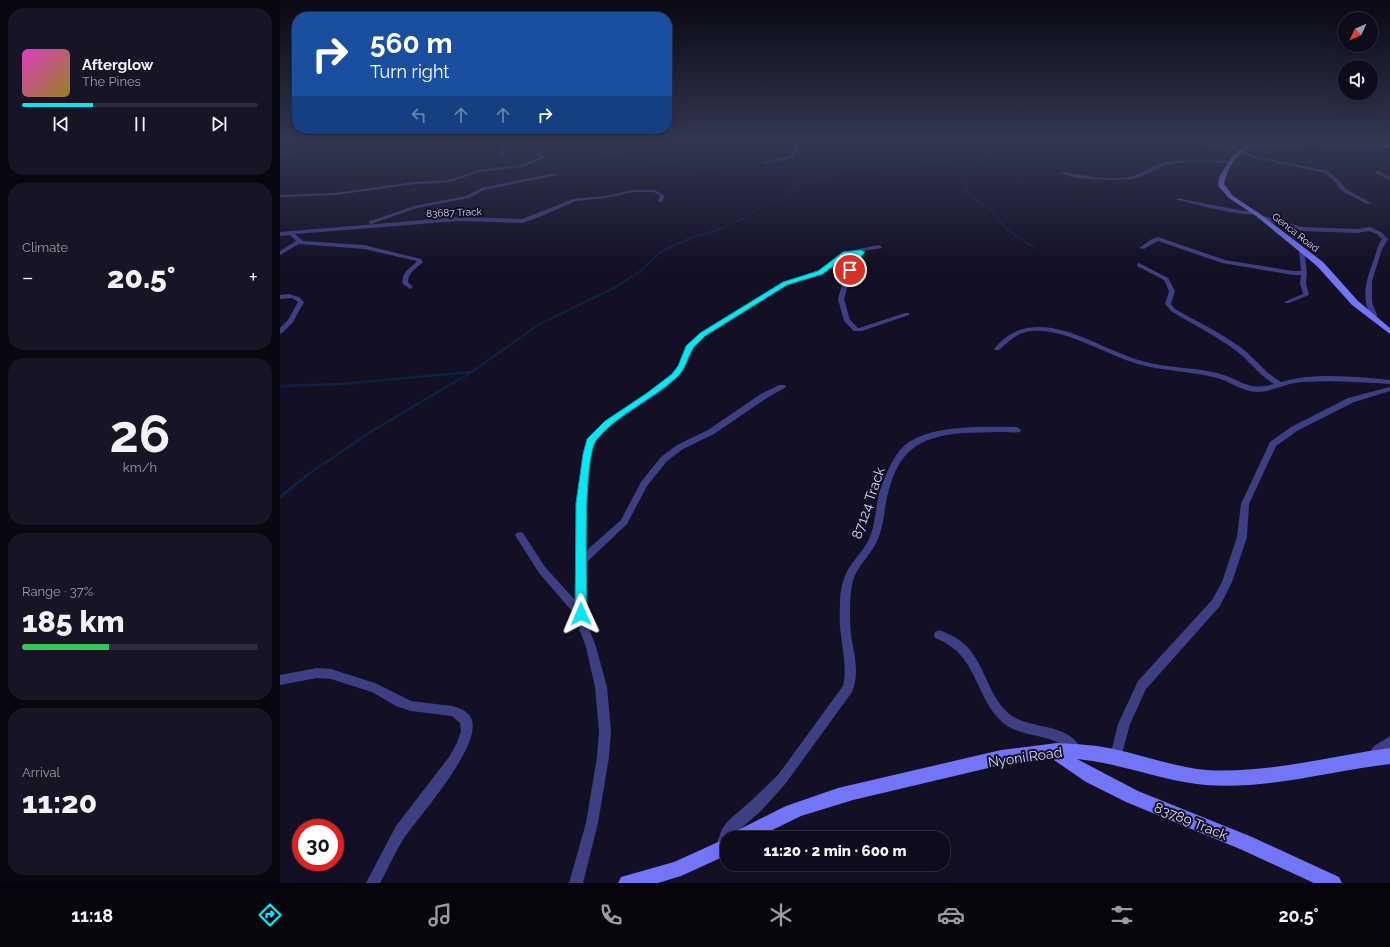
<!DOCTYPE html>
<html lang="en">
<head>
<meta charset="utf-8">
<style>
	:root { --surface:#0e0c1c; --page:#171525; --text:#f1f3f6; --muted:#9b9ba3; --line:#2e2c3b; --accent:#0ce6f3 }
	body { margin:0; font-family:Raleway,sans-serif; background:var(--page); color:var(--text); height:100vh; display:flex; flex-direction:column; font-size:15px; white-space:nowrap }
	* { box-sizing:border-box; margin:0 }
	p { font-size:13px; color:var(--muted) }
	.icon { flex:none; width:22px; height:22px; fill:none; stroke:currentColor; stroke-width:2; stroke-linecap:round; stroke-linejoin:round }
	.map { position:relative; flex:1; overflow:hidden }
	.side { display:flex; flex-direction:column; gap:8px; padding:8px; background:#08070f; width:280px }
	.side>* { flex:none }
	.banner { position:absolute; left:12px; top:12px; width:380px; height:122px; border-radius:16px; box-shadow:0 4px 16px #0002,0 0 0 1px var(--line); background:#1a4fa0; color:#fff; overflow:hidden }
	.needle { width:26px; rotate:226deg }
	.controls { position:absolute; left:1058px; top:12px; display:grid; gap:8px }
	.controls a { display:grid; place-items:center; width:40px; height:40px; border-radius:50%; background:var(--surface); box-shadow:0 4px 16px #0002,0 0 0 1px var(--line); font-size:20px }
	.speed { position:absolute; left:12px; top:819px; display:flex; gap:8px; font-size:20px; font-weight:700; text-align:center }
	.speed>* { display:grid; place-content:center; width:52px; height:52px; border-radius:50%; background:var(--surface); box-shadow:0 4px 16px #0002,0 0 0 1px var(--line); line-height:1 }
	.speed .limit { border:6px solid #d22; background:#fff; color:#111 }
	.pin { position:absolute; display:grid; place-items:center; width:34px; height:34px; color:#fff; margin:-17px; border:2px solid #fff; border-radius:50%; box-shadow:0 1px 4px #0007 }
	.me { position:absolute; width:44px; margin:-22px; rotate:359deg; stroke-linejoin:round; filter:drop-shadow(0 0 3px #0008) }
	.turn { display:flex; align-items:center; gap:14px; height:84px; padding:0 12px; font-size:18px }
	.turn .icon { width:52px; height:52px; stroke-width:2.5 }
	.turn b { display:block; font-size:28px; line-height:34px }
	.lanes { display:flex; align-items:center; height:38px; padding:0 12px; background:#0003; justify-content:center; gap:20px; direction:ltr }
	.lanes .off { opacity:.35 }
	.big { font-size:30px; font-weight:800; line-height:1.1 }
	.side .tile { flex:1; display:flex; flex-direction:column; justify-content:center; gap:6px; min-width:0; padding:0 14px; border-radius:16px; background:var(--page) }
	.side .dial { align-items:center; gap:0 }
	.dial b { font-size:52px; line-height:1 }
	.song { display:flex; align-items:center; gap:12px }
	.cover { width:48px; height:48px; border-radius:6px; background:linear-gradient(135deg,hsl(310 70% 55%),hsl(50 70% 35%)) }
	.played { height:4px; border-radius:2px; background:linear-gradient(90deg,var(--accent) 30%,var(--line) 30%) }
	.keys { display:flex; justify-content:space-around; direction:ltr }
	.heat { display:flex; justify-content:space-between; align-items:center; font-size:22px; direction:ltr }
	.charge { height:6px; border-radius:3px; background:linear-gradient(90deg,#34c759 37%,var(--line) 0) }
	.trip { position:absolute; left:440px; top:831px; width:230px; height:40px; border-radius:16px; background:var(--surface); box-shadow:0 4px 16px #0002,0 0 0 1px var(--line); font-weight:800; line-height:40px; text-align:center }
	.dock { display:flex; height:64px; justify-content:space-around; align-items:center; background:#06050b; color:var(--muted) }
	.dock .icon { width:28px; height:28px }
	.dock .active { color:var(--accent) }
	.dock b { font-size:18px; color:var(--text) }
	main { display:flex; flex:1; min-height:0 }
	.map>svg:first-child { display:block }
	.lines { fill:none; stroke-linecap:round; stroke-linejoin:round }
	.stream-far3 { stroke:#0d2242; stroke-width:1.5 }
	.stream-far2 { stroke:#0d2242; stroke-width:2 }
	.stream-far1 { stroke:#0d2242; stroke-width:2.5 }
	.stream { stroke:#0d2242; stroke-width:3 }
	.street { fill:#3e3e82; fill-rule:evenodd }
	.secondary { fill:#7275f8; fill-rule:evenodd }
	.route { fill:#0ce6f3; stroke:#08969e }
	.labels { text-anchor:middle; stroke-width:4; stroke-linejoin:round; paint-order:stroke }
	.far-street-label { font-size:10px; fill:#d9d7fd; stroke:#131025 }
	.near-street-label { font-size:14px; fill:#d9d7fd; stroke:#131025 }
</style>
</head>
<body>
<main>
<section class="side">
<div class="tile">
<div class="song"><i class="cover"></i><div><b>Afterglow</b><p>The Pines</p></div></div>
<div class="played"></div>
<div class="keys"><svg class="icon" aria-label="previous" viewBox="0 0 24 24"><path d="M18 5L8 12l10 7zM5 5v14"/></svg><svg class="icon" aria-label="pause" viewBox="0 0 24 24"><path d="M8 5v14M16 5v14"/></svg><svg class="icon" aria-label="next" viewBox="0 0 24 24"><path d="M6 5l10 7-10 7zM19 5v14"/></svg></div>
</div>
<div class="tile"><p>Climate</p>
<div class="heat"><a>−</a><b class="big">20.5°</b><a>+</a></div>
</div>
<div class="tile dial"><b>26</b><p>km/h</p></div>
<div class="tile"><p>Range · 37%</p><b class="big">185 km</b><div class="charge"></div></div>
<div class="tile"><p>Arrival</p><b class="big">11:20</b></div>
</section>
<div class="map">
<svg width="1110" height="883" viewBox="0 0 1110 883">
	<rect width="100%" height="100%" fill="#131025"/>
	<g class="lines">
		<path class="stream-far3" d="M714 142 704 155 686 168V191L698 202 711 209 726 229
			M306 150 403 164 449 173 472 175 550 173
			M439 229 469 216 483 205 504 198 519 184 567 170 644 163 704 155"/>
		<path class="stream-far2" d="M725 228 755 248
			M239 339 258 325 336 287 359 272 382 251 411 238 443 228"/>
		<path class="stream-far1" d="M0 386 61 384 191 372 240 338
			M23 478 92 431 190 373"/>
		<path class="stream" d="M0 497 25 477"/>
		<path class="street" d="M40 142H47L0 157V155Z
			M157 142H164L180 148 177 149Z
			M220 142H224V157L222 158 220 157Z
			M516 142H520L514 158 484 164 482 163 510 156Z
			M883 142H924L959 150 961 149 974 156 1048 171 1059 180 1066 189 1091 203 1087 204 1062 191 1055 182 1045 173 973 158 961 152 922 144Z
			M258 153 265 156V158L243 167 199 172 170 182 135 184 55 195 0 197V195L55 193 135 182 169 180 198 170 240 165 260 157 256 154Z
			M924 160 951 161 953 162 951 163C931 162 910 161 890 164 877 167 868 175 856 178 842 182 793 180 781 173L783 172C805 175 831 182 853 176 861 174 868 168 875 165 891 159 908 160 924 160Z
			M1095 171H1099L1110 177V180L1095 173Z
			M275 173 277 174V175L204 190 189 198 137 208 91 224 88 222 134 206 186 196 201 188Z
			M353 190H375L385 196 382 202H380L378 201 380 196 374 192H353L326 198 296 201 257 218 242 223 179 221 15 234 23 241 84 245 141 259 143 262 142 263C135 269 128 273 128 282L133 287 130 289 123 284C120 273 131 268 137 261L84 249 19 244 0 255V251L16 241 10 235 0 236V232L179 217 242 219 293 199 326 196Z
			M897 198 964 211H976L979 213C969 219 913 204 899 200H897Z
			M980 215 1022 227 1077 229 1090 227 1101 232 1108 239 1102 249 1092 281V302L1097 315 1096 320H1092C1090 315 1087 308 1086 303 1083 285 1090 272 1095 256 1097 250 1098 245 1102 239L1097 234 1089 231 1077 233 1022 231 978 218V216Z
			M878 237 945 260 1013 271H1021L1019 250 1024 249 1027 273 1026 283 1029 295 1009 303H1005L1004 302 1023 294 1020 283 1021 275H1013L942 263 878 241 864 249 859 248 872 239Z
			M599 245 602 247 601 248 583 251 574 263 564 299 570 320 578 328H579L625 313H629V315L582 331H574L564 321 558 299 568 263 577 253 567 254 548 270 507 285 425 336 413 348 405 367 398 377 383 390 331 425 315 442 311 454 306 503V551L341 520 361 482 381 457 397 445 428 430 481 394 499 385H505L506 387 487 398 434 434 403 449 387 461 367 486 347 524 306 563 305 605 310 631 316 647 327 687 331 731 329 757 318 823 303 883H289L306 823 317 757 319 731 315 687 306 647 300 631 297 617 259 573 235 535 237 533 240 532 243 533 265 567 295 600 298 503 303 454 308 439 325 421 377 386 392 373 398 367 408 346 421 334 503 283 544 268 563 252Z
			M859 263 888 278 895 291 891 304 895 309C916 321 939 332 959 346 974 357 985 373 1001 382 1036 372 1075 377 1110 380V384C1081 382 1051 380 1022 382 1007 383 993 391 978 392 961 392 949 380 933 377 908 371 882 371 858 364 826 355 779 324 746 332 736 334 727 343 719 350H715L714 349C755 299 815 348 862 361 886 368 912 367 937 373 961 379 967 392 994 384 979 375 969 360 955 350 935 335 912 324 891 311L885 304 889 291 884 280 857 266V264Z
			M9 294 19 297 24 302 13 322 2 333 0 334V328L8 320 18 302 12 298 0 299V295Z
			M1110 387V391L1074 402 1017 431 996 446 969 504 967 537 952 582 940 606 866 689 850 724 840 761 836 763 832 761 830 757 838 724 858 681 932 600 942 582 957 537 961 504 990 442 1011 427 1068 398Z
			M737 427 741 430 740 432C733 433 725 432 719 432 706 432 694 433 682 433 637 437 617 452 607 498 604 510 604 524 599 536 594 551 582 561 575 575 571 584 571 595 570 605 570 615 570 625 571 635 574 654 580 673 572 692L506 783 482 810 458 831 452 838H447V853L442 855 437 853 435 848 442 829 448 821 472 800 498 775 563 686C567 668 563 653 561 635 559 623 560 611 560 599 561 586 564 575 571 565 578 555 587 546 591 534 596 520 596 504 600 490 606 475 613 455 625 445 651 424 705 427 737 427Z
			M659 630C665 632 671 635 676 638 704 654 705 692 728 713 749 731 790 721 802 751L800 755 796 757C788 754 785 746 777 742 757 733 734 736 718 718 698 696 695 662 669 645 665 642 660 640 655 638L654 635 655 632Z
			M37 668 51 669 95 683 131 701 172 706C179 708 186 710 190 716 207 740 141 814 127 834 116 849 109 867 100 883H86L116 826 169 757 177 743 181 731 180 723 172 716 131 711 116 706 92 692 51 679 37 678 0 685V675Z
			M1110 736V749C1104 753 1099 760 1092 763L1088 761 1086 757 1094 746Z"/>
		<path class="secondary" d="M986 142H1067L1110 144V148C1075 146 1041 143 1006 145 993 145 979 144 967 150 954 156 947 171 944 184L953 196 980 214 1043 262 1078 301 1110 328V334L1072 305 1037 266 976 216 949 198 939 187C937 181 940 175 944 169 955 151 963 143 986 142Z
			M777 743C797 744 815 745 834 749 865 756 895 767 926 770 988 774 1049 756 1110 748V764C1049 771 987 790 925 785 882 781 841 763 797 759L858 791 972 837 1059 877 1062 883H1034L960 849 846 802 806 782 771 758 721 765 573 800 521 816 476 838H452L454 832 506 806 558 788 721 750Z
			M447 838V855L401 876 378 883H338L341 877 394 862Z"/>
	</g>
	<linearGradient id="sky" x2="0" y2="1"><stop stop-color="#0a0914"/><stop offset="0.53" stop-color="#333751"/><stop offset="1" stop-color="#333751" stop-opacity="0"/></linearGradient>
	<rect width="1110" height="266" fill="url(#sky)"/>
	<path class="route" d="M581 250 585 252 575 264 572 271 567 270 568 263 576 254 567 255 543 274 507 285 425 336C422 340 417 343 414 347 407 357 406 370 396 378 372 400 338 414 317 439 302 458 307 584 307 614L305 617 301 619 297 617 295 614 296 503 303 454 307 439 325 421 367 393 392 374 398 366 406 346 420 333 503 282 538 271 563 252Z"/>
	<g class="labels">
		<g class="far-street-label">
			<text transform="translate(174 212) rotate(-2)" y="4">83687 Track</text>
			<text transform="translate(1016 232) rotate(38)" y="4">Genca Road</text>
		</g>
		<g class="near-street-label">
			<text transform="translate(588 503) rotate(-71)" y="5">87124 Track</text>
			<text transform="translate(745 757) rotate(-8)" y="5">Nyoni Road</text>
			<text transform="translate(911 821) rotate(22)" y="5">83789 Track</text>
		</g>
	</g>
</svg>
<div class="controls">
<a><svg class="needle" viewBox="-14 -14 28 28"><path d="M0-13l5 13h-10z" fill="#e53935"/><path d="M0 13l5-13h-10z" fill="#9b9ba3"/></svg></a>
<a><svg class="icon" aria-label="sound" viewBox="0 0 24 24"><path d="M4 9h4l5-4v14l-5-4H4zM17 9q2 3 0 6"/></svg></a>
</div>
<div class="speed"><div class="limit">30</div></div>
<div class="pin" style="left:570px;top:270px;background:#d93025"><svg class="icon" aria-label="arrive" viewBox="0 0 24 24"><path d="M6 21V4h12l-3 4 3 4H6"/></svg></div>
<svg class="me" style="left:301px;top:614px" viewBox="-20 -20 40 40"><path d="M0-17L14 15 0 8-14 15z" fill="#0ce6f3" stroke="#fff" stroke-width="4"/></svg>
<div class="trip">11:20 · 2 min · 600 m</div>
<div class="banner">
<div class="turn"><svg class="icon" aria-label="right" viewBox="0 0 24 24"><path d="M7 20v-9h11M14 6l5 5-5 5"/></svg><div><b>560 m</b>Turn right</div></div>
<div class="lanes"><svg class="icon off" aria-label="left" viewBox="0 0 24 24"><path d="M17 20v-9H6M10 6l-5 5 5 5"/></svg><svg class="icon off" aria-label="ahead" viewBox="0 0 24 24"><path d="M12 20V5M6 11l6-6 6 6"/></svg><svg class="icon off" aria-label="ahead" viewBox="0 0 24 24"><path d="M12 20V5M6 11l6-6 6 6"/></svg><svg class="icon" aria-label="right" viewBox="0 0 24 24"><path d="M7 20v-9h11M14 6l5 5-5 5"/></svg></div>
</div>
</div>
</main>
<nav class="dock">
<b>11:18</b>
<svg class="icon active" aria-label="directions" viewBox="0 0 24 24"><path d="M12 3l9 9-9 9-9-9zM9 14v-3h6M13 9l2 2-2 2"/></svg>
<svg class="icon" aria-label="music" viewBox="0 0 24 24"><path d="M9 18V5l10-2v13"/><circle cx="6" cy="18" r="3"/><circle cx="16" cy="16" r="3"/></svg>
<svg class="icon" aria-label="phone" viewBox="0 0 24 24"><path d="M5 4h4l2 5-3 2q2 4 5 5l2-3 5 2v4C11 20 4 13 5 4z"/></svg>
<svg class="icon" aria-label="climate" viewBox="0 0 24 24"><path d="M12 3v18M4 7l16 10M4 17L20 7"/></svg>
<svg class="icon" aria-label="car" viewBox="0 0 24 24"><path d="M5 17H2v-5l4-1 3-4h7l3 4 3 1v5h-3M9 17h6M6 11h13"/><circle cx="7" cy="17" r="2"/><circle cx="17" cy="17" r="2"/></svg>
<svg class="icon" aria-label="filters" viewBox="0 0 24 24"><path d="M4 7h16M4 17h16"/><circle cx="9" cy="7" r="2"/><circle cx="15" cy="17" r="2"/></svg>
<b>20.5°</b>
</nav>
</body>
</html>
